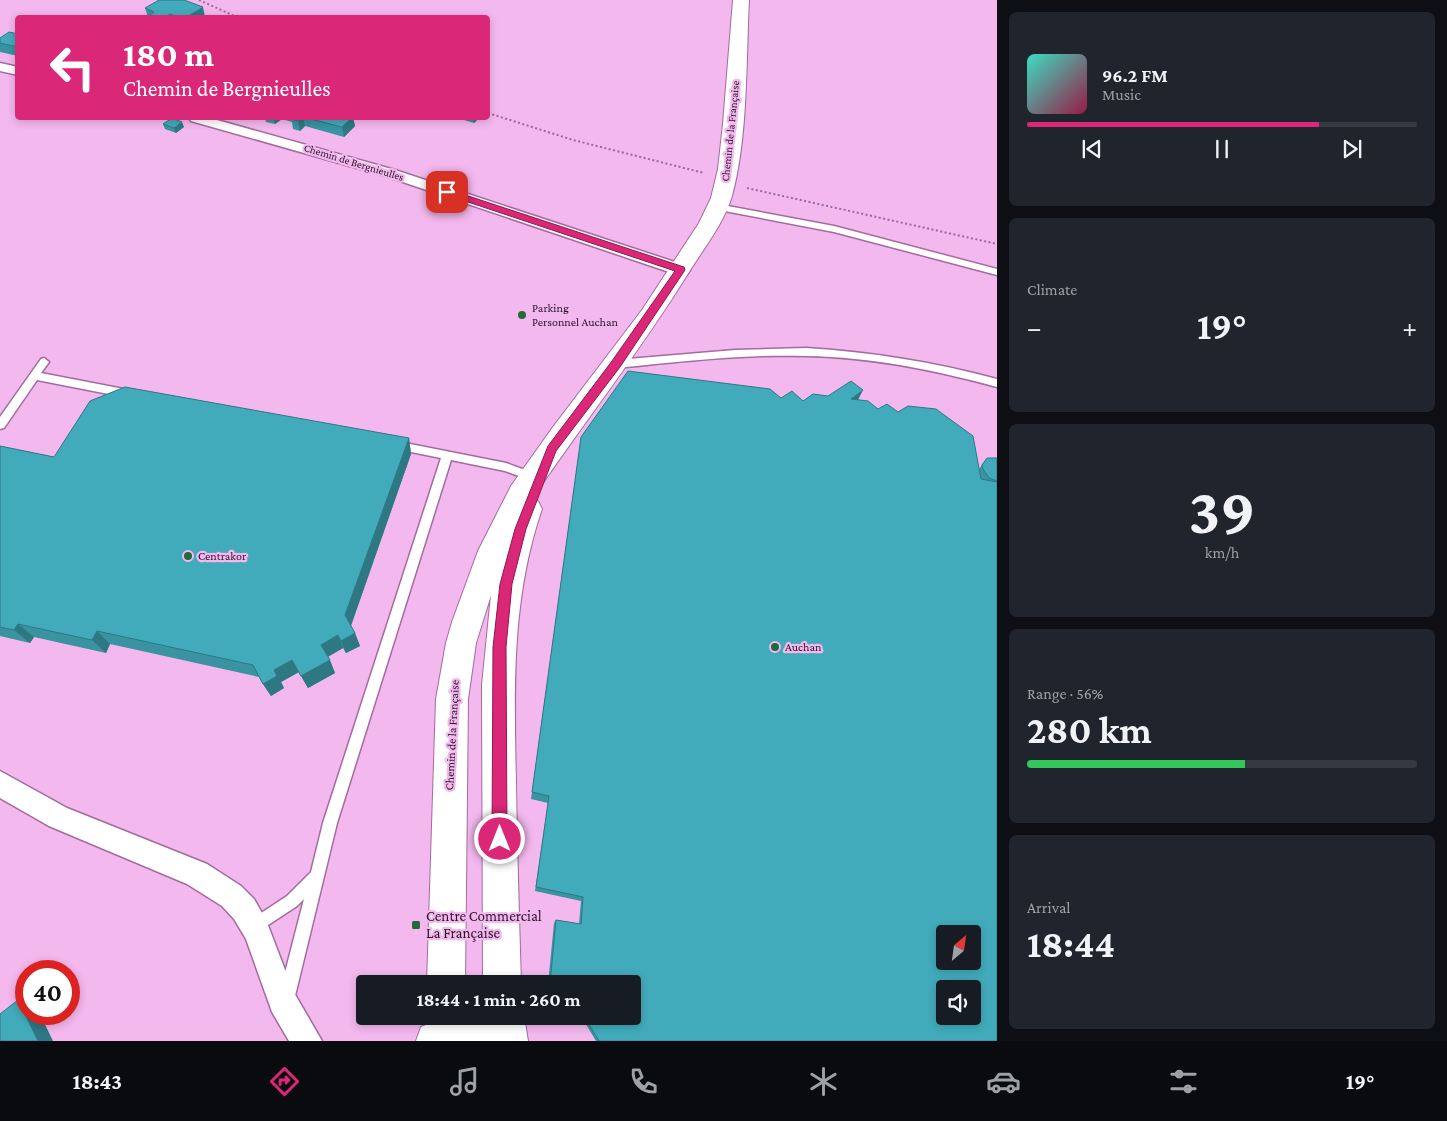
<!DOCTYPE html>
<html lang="en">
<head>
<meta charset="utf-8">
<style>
	:root { --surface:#171b24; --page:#20242c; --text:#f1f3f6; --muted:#9ea1a6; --line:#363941; --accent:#db2777 }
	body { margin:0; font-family:"Crimson Pro",serif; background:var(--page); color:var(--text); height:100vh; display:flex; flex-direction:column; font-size:19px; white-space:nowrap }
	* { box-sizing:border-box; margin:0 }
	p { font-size:16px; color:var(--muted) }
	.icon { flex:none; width:28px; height:28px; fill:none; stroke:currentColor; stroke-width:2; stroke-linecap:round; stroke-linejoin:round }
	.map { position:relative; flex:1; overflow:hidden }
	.panel { display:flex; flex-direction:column; gap:12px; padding:12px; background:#0d0f14; width:450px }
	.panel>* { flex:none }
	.hud { position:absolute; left:15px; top:15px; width:475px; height:105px; border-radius:5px; box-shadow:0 2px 8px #0003; background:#db2777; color:#fff; overflow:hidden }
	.needle { width:32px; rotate:29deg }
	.controls { position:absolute; left:936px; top:925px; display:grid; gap:10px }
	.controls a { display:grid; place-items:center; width:45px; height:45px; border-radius:5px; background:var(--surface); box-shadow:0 2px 8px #0003; font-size:25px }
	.speed { position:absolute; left:15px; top:960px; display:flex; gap:10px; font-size:25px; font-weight:700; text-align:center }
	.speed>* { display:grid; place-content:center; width:65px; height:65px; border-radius:50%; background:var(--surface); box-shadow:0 2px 8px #0003; line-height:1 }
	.speed .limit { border:8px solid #d22; background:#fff; color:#111 }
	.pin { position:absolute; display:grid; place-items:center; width:42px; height:42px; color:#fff; margin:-21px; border-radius:10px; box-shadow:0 2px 8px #0006 }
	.me { position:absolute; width:55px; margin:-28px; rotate:0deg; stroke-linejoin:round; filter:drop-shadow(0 0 4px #0008) }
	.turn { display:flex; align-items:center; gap:18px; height:105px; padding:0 25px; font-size:22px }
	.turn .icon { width:65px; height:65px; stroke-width:2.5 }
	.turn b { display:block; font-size:35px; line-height:42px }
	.big { font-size:38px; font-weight:700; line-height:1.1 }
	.panel .tile { flex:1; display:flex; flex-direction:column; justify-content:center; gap:8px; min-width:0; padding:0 18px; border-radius:8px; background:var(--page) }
	.panel .dial { align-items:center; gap:0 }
	.dial b { font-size:65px; line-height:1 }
	.song { display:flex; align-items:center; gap:15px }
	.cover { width:60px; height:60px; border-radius:8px; background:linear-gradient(135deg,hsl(170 70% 55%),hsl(340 70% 35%)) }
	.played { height:5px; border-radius:2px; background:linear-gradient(90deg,var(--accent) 75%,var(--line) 75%) }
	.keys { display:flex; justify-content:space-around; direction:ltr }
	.heat { display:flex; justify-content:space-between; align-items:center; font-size:28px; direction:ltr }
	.charge { height:8px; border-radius:4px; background:linear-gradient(90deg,#34c759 56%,var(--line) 0) }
	.trip { position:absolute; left:356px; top:975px; width:285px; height:50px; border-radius:5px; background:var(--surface); box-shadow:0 2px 8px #0003; font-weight:700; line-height:50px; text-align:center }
	.dock { display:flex; height:80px; justify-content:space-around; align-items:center; background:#090b0e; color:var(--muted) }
	.dock .icon { width:35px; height:35px }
	.dock .selected { color:var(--accent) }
	.dock b { font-size:22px; color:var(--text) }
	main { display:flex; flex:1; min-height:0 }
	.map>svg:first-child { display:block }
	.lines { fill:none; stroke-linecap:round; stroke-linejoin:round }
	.lane-casing { stroke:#a26c9e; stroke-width:3 }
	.street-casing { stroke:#a26c9e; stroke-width:3 }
	.secondary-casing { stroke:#a26c9e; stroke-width:2 }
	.path { stroke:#956c92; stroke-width:2; stroke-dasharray:2 2.5; stroke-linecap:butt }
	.lane { fill:#fff; fill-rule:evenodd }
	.street { fill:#fff; fill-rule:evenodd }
	.secondary { fill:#fff; fill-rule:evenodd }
	.wall { fill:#3993a1 }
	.shaded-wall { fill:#2e7883 }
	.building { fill:#42abbb; stroke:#2e7883; fill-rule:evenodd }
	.route { fill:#db2777; stroke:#8e194d }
	.poi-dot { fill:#236a37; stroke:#f3b8ee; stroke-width:2 }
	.labels { text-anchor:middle; stroke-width:4.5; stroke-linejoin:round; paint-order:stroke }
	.far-street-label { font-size:11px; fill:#2b162a; stroke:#f3b8ee }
	.poi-label { font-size:12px; fill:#2b162a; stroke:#f3b8ee; text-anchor:start }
	.street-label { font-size:12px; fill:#2b162a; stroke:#f3b8ee }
	.near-poi-label { font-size:15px; fill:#2b162a; stroke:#f3b8ee; text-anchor:start }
</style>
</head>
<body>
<main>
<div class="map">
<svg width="997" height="1041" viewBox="0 0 997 1041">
	<rect width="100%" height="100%" fill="#f3b8ee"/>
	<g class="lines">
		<defs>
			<path id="lane" d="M717 204 834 226 997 269V275L834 232 714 209 713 207Z
				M806 348C871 352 934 362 997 379V387C935 370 871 357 806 356 743 354 679 362 616 368L611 364 616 360 735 350Z
				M44 358 49 362 41 373 129 390 134 394 129 398 37 380 4 428 0 429V417L41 359Z
				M395 441 506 463 539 475 540 478 539 481 535 482 505 471 451 460 337 823 294 1000 291 1005 286 1008 281 1005 278 1000 304 899 297 906 259 931 254 933 249 931 247 926 249 921 287 896 311 872 323 823 441 458 391 448 390 445Z"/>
			<path id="street" d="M0 63 18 67V75L0 71Z
				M189 118H210L395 170 687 266 690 270 687 274 681 276 675 274 385 176 191 121Z
				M0 771 67 808 207 864 241 886 254 899 266 920 293 991 322 1041H289L272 1012 246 939 234 919 222 906 187 884 49 826 0 798Z"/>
			<path id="secondary" d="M733 0H749C746 61 748 138 732 196 724 223 704 248 689 272 641 350 584 422 532 499L538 501 542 509C511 599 514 689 516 783 517 850 519 917 521 984H483L482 685 491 595 476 643 468 699 465 984H427L436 699 446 643 452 622 478 551 511 486 553 427 642 310 699 223 711 198 718 169 723 124Z
				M447 1016H524L528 1041H416L421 1027Z"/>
		</defs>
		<use href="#lane" class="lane-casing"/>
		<use href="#street" class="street-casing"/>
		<use href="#secondary" class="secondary-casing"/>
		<path class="path" d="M199 0 239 18
			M488 113 573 140 704 173
			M747 188 997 244"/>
		<use href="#lane" class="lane"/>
		<use href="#street" class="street"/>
		<use href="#secondary" class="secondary"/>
	</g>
	<path class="wall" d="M145 8 205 17 204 18H146L148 17Z
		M18 34V56L0 52V38Z
		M265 118H353L355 126 344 137 305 126 300 131 293 129 292 122 282 119 275 124 266 122Z
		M464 118H477V120L474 123 464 120Z
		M163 124 184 127 176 133 165 129Z
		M781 398 803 401 858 399 878 409 979 469 987 458H997V1041H596L581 1016H632V984H548L554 923 556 920 579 924 581 901 535 891 548 803 531 799 581 437Z
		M409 438 411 454 351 626 355 633 360 646 346 653 343 648 328 657 335 673 308 688 299 672 281 682 284 688 271 696 263 684 259 677 110 644 106 653 34 637 30 643 0 636V446L54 457Z"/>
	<path class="shaded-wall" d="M203 7 205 17 204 18H185Z
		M170 14 171 18H165Z
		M274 118H281L282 119 275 124Z
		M301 118H303L305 126 300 131 298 121Z
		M352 118H353L355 126 344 137 342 127Z
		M474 118H477V120L474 123Z
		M182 122 184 127 176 133 174 128Z
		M863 390 856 404 851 399Z
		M409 438 411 454 350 628 345 615Z
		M18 624 34 637 30 643 14 630Z
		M97 631 110 644 106 653 92 640Z
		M355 633 360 646 346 653 341 641Z
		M338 635 343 648 327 657 321 645Z
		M292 660 299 672 281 682 284 688 271 696 263 684 274 670Z
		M330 660 335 673 308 688 301 676Z
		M18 1000H26V1014H40L53 1041H38Z"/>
	<path class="building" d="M159 0H184L203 7 185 18H180L170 14 165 18H146L154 12 145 8Z
		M9 32 18 34V47L0 43V38Z
		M172 118 182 122 174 128 163 124Z
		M293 118H301L298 121 291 119Z
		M307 118H352L342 127Z
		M628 371 770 389 781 398 792 391 803 401 813 394 828 396 851 381 863 390 851 399 868 401 878 409 887 404 898 412 908 406 936 409 973 436 981 479 997 482V1041H599L584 1016H632V984H550L556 920 581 924 583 897 536 887 549 796 532 792 581 437ZM945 934H972V961H945ZM945 989H972V1016H945Z
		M125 387 409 438 345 615 355 633 341 641 338 635 321 645 330 660 301 676 292 660 274 670 277 676 263 684 253 665 97 631 92 640 18 624 14 630 0 627V446L54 457 90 401Z
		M987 458H997V481L989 478 983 469 982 465Z
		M18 1000 38 1041H0V1014Z"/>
	<path class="route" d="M447 189 684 267 685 270 620 367 556 451 526 529 512 584 506 647 507 839 505 844 500 846 494 844 492 839 493 647 500 584 515 529 548 446 612 361 675 271 444 194 443 192Z"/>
	<g class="poi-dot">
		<circle cx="522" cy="315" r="5"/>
		<circle cx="188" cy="556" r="5"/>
		<circle cx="775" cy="647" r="5"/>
		<rect x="411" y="920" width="10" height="10" rx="2.5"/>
	</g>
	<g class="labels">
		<g class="far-street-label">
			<text transform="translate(730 131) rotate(-84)" y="4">Chemin de la Française</text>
			<text transform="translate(354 162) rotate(17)" y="4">Chemin de Bergnieulles</text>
		</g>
		<g class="poi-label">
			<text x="532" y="312">Parking<tspan x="532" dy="14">Personnel Auchan</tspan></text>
			<text x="198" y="560">Centrakor</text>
			<text x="785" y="651">Auchan</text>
		</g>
		<g class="street-label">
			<text transform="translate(452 735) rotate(-87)" y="4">Chemin de la Française</text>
		</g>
		<g class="near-poi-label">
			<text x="426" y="921">Centre Commercial<tspan x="426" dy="17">La Française</tspan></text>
		</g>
	</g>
</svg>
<div class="controls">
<a><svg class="needle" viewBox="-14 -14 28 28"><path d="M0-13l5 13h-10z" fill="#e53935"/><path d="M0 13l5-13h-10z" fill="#9ea1a6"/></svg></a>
<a><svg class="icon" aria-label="sound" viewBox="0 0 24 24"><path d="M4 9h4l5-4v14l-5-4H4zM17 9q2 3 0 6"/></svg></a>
</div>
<div class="speed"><div class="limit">40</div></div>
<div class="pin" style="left:447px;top:192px;background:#d93025"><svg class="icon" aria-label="arrive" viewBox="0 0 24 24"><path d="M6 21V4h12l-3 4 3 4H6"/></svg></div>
<svg class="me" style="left:500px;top:839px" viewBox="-20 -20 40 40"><circle r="17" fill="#db2777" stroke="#fff" stroke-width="3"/><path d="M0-11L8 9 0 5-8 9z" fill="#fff"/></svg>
<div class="trip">18:44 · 1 min · 260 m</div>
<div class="hud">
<div class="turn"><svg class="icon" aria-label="left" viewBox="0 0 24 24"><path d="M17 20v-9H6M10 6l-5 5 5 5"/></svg><div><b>180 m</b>Chemin de Bergnieulles</div></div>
</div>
</div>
<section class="panel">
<div class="tile">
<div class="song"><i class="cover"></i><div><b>96.2 FM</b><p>Music</p></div></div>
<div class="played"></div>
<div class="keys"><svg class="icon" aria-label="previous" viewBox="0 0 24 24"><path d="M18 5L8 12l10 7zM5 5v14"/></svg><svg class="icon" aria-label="pause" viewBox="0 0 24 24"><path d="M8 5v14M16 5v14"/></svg><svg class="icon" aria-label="next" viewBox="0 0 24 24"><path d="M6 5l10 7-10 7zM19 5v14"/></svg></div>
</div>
<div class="tile"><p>Climate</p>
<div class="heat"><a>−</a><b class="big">19°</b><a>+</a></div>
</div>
<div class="tile dial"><b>39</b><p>km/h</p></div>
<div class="tile"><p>Range · 56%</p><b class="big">280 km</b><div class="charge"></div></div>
<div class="tile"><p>Arrival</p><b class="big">18:44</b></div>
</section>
</main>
<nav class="dock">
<b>18:43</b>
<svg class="icon selected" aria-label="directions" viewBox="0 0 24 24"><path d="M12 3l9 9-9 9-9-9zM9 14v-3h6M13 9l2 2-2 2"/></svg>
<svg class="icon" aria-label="music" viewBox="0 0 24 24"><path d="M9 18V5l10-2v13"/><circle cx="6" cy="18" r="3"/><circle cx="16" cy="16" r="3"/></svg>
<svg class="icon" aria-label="phone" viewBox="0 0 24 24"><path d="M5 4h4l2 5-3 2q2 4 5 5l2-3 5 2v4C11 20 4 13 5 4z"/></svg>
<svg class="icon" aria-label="climate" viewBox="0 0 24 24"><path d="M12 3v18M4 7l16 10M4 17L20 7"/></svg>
<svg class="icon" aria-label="car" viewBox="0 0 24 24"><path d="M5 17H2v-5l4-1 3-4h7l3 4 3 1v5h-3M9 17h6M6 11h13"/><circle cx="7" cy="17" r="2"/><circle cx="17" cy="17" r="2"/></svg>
<svg class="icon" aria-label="filters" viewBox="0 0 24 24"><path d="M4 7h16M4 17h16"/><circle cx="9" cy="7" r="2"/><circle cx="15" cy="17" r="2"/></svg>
<b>19°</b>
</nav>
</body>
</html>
